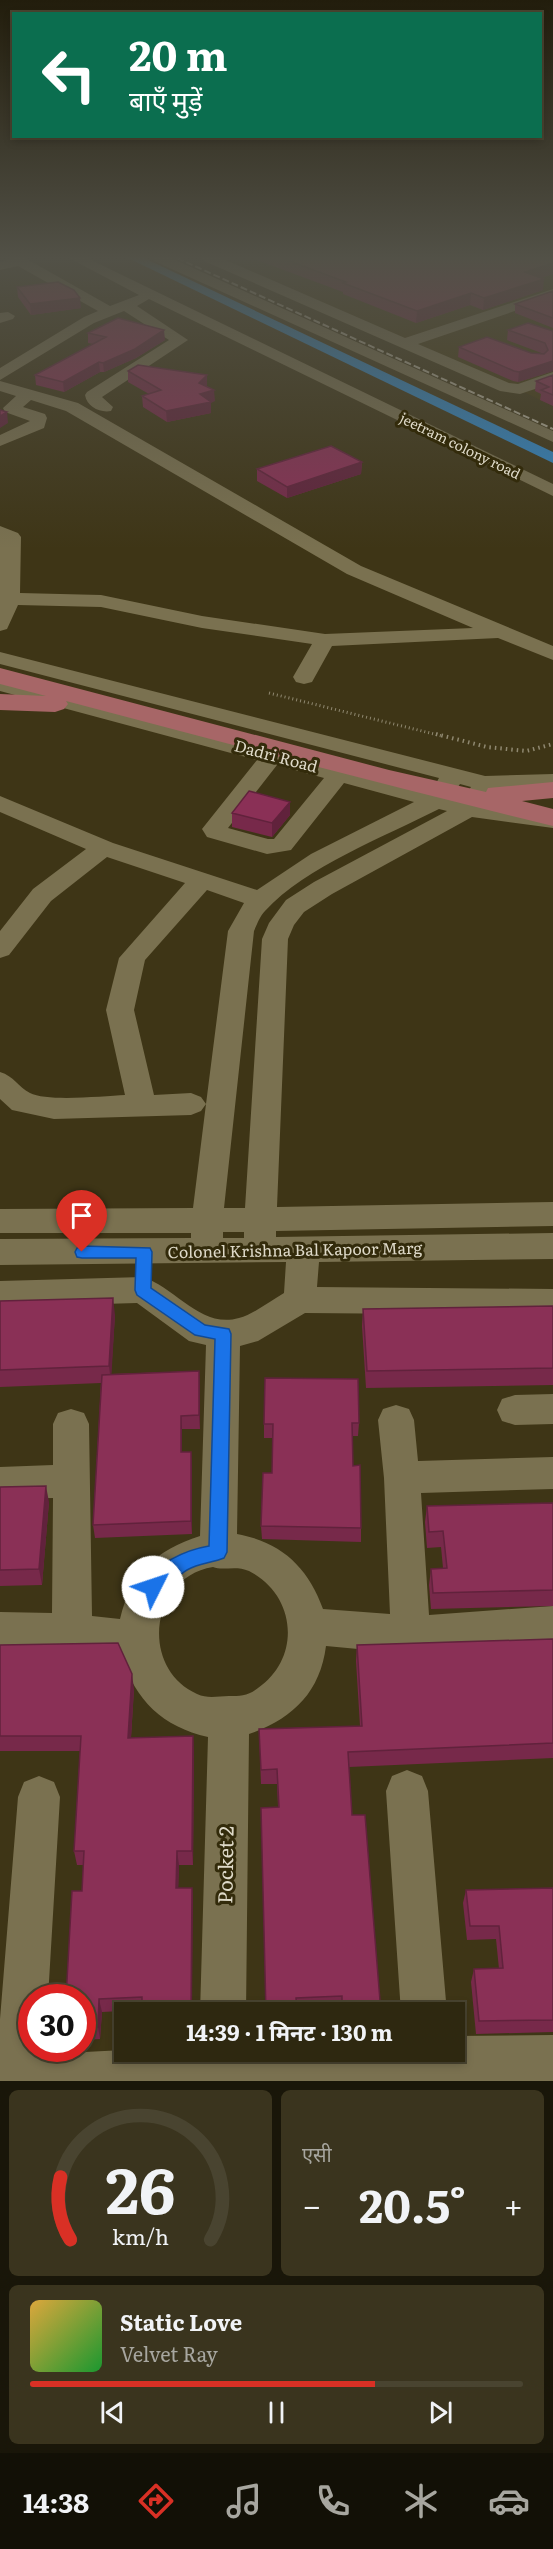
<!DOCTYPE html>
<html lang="hi">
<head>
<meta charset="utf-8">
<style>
	:root { --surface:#2e2810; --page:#3a341e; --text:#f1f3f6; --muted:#a7a69f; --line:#494430; --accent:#d93025 }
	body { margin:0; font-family:Literata,"Noto Sans Devanagari",serif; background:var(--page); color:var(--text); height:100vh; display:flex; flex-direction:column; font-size:22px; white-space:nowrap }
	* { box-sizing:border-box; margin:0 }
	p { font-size:20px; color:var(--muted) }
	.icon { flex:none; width:33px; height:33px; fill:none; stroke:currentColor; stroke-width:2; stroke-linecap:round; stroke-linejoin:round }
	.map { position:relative; height:2081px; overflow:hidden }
	.panel { display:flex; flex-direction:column; gap:9px; padding:9px; background:#191609; flex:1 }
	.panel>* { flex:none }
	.hud { position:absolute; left:12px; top:12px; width:530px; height:126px; border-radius:0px; box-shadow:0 3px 9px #0003,0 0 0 2px var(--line); background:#0b6e4f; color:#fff; overflow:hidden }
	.speed { position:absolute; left:18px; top:1984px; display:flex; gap:12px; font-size:30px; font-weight:700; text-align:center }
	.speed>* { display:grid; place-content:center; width:78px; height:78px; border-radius:50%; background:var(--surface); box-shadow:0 3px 9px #0003,0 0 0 2px var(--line); line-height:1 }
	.speed .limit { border:9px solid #d22; background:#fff; color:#111 }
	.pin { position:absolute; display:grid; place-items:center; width:51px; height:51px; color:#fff; margin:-62px -26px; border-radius:50% 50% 50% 0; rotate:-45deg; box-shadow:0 0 6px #0007 }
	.pin .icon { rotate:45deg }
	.me { position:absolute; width:66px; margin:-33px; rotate:49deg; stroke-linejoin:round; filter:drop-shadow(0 0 4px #0008) }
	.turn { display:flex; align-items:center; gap:21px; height:126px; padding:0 18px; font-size:27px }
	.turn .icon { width:78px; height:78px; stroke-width:2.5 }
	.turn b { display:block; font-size:42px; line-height:51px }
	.big { font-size:45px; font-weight:700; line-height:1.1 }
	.panel .widget { flex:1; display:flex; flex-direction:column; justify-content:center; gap:9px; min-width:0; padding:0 21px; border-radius:9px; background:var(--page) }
	.panel .dial { align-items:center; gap:0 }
	.dial svg { height:156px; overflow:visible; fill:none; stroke:var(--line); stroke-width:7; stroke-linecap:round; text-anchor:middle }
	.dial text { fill:var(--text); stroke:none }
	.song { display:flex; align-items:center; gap:18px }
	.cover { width:72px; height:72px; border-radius:9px; background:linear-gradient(135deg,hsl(40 70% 55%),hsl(130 70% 35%)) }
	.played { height:6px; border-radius:3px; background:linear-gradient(90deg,var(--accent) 70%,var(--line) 70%) }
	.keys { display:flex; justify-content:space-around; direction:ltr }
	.heat { display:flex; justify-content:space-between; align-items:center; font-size:33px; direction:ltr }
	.panel .tiles { flex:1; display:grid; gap:9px; grid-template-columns:1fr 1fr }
	.widget:last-child { grid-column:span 2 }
	.trip { position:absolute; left:114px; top:2002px; width:351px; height:60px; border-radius:0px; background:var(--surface); box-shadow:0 3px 9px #0003,0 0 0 2px var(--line); font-weight:700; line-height:60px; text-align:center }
	.dock { display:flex; height:96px; justify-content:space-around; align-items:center; background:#121006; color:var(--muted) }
	.dock .icon { width:42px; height:42px }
	.dock .current { color:var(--accent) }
	.dock b { font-size:27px; color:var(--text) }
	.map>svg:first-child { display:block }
	.built { fill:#453a12 }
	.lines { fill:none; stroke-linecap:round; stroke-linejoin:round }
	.canal { fill:#3086c6; fill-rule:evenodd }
	.path-far1 { stroke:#8f8870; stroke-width:3; stroke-dasharray:1 3; stroke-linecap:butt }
	.path { stroke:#8f8870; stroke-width:4; stroke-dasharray:1.5 4; stroke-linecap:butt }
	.minor { fill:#7a7150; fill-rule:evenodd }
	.major { fill:#a76667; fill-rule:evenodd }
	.rail { stroke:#b3ad98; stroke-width:2; stroke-dasharray:7 3; stroke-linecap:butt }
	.wall { fill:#77294a }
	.shaded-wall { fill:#61223c }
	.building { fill:#8a3056; stroke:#61223c; stroke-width:1.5 }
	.route { fill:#1a73e8; stroke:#114b97; stroke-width:1.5 }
	.labels { text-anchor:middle; stroke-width:6; stroke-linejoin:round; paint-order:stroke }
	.far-street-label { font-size:14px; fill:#ded9c8; stroke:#332b0b }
	.street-label { font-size:16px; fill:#ded9c8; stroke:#332b0b }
	.near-street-label { font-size:20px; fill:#ded9c8; stroke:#332b0b }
</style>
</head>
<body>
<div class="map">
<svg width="553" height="2081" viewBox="0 0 553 2081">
	<rect width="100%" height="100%" fill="#3e3516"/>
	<path class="built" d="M216 258H553V406L488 375Z"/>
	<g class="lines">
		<path class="canal" d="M128 258H144L553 452V463Z"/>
		<path class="path-far1" d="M269 693 442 736"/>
		<path class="path" d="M436 734 487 747 526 751 553 744"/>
		<path class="minor" d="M15 258H25L110 306 139 295 69 258H87L553 484V496L149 299 137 306 188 340 102 397 113 407 111 411C100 413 87 407 85 395L87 392 169 340 124 311 94 323 0 380V368L84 317 98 311 18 266 0 270V262Z
			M152 258H171L553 431V442L154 261Z
			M202 258H221L405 338 553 289V298L418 344 509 383 518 384 553 372V383L520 394 500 391 204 261Z
			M8 312 15 316 13 319 0 323V313Z
			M0 381 78 403 361 566 553 646V660L498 638 332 646 312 682 304 684 296 682 293 677 312 644 202 628 101 607 18 605 7 629 0 631V526L18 533 21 537 20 593 101 595 202 616 325 634 473 628 347 574 66 411 31 400 23 407 45 414 47 418 44 428 0 446V435L30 421 5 412 3 408 16 396 0 391Z
			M0 652 485 776 553 774V788L493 790 483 806 553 814V828L472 817 332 894 304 912 294 925 288 939 277 1207 553 1202V1226L276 1231V1237L553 1233V1259L319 1262 317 1287 553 1289V1315L305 1313 258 1341 240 1346 237 1534C281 1542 308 1567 323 1609L390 1614 384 1478 378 1420 383 1409 396 1405 409 1409 414 1420 418 1461 553 1457V1489L421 1493 429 1615 553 1606V1644L411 1654 326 1646C320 1693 292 1719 249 1734L246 2013H200L208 1737C163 1727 135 1700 122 1657L72 1651 0 1650V1612L52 1613 53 1498 0 1499V1467L53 1465V1424L58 1413 71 1409 84 1413 89 1424 92 1616 120 1619C131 1573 156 1550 200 1536L206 1345 189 1341 137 1303 0 1307V1281L143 1277C176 1288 201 1329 239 1318 254 1314 270 1301 284 1293L286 1262 0 1265V1239L191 1238V1233H0V1209L193 1208 206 1104 201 1111 191 1115 54 1119 12 1110 0 1099V1072C14 1076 18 1087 30 1093 47 1102 104 1096 125 1095L106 1010 119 958 185 883 107 857 51 901 9 955 0 958V931L33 889 86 849 0 812V796L113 843 257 890 311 854 414 802 344 783 291 850 267 854 207 837 202 829 257 760 0 691V677L431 792 439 778 0 664ZM277 765 324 778 274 839H268L228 828ZM460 784 471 787 462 800 451 797ZM439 809 447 811 314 882 286 900 269 923 262 939 245 1208H224L254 931C257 924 260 916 265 911 305 867 386 836 439 809ZM207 890 244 903 228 931 206 1104 201 1097 191 1093 154 1095 134 1010 145 960ZM223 1232H244V1238H223ZM213 1567C223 1571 236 1565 249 1571 296 1595 302 1657 258 1688 248 1696 240 1696 229 1696 218 1696 208 1699 197 1694 139 1668 150 1577 213 1567Z
			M553 1394V1424L515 1425 502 1421 497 1410 502 1399 515 1395Z
			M407 1770 422 1776 428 1791 447 2013H401L386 1791 392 1776Z
			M39 1776 54 1782 60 1797 48 1998H32V2049H45V2054L124 2050 454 2052V2036L553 2035V2081H0V2019L18 1797 24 1782Z"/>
		<path class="major" d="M0 668 389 770 486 792 488 788 553 782V798L522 801 553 809V826C390 786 228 744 66 701L68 704 64 709 55 712 0 710V694L46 696 0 684Z"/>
		<path class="rail" d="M177 258 553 429"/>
	</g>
	<path class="wall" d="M251 258H553V274L541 278 543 290 483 310 470 305 416 323 343 294V292Z
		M17 287 81 308 31 315 18 297Z
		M553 291V328L515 313V304Z
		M508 330 553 331V371L518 382 513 381 458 357 459 347 531 353 544 354 507 340Z
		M88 333 165 340 136 358 104 372H100L64 392 36 385 35 375 93 344 88 343Z
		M128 371 207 385 206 386 215 401 211 402V413L167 422 143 407 142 396 149 394 128 382Z
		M553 375V406L540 400 541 394 535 391 536 381Z
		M362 462 361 474 287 498 257 481V469Z
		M290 802V815L272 837 232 827V813Z
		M0 1301 115 1315 111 1374 199 1371 200 1429H182V1452H191L192 1534 95 1538 93 1525 101 1383 0 1387Z
		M553 1306V1385L366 1388 362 1326 363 1309Z
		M359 1423 358 1436H353V1466L361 1528V1542L262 1539 261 1526 272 1473V1438H264V1424Z
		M0 1487 49 1502 42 1585 0 1586Z
		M553 1503V1606L431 1609 429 1585 431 1569 443 1568 441 1547 427 1548 425 1522 427 1506Z
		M553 1639V1758L349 1767 352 1815 381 2013H341V2009L297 2010 278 1807 277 1784H261L259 1729 360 1726 356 1661 357 1645Z
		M0 1645 134 1689 131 1738 194 1751 193 1865H179L178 1888H192L193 1901 142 2010 102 2012 100 2039 82 2040V1891L84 1865H77L74 1851 80 1751H0Z
		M553 1888V2032L476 2034 471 1982 474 1969H499L496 1939 467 1940 463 1903 466 1890Z"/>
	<path class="shaded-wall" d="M553 263V274L524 283 525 272Z
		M544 279 543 290 483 310 484 298Z
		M471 293 470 305 416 323 417 311Z
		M80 298 81 308 31 315 30 304Z
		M164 330 165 340 136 358 104 372 103 363Z
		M553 361V371L518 382 519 372Z
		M99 362 100 372 64 392 63 382Z
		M207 375V385L200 394 199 383Z
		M214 390 215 401 211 402V413L167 422 166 411 200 394Z
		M7 412 8 423 0 428V416Z
		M362 462 361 474 287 498V487Z
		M290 802V815L272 837V823Z
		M113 1298 115 1315 111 1383 109 1366Z
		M199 1371 200 1385V1429L199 1415Z
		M181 1416 182 1429V1466L181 1452Z
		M191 1452 192 1466V1534L191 1521Z
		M46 1486 49 1502 42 1585 39 1569Z
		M132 1674 134 1689 130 1753 128 1738Z
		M193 1736 194 1751 193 1865 192 1851Z
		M177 1851 179 1865 178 1902 176 1888Z
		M192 1888 193 1901 192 2013H191Z
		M99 1999 102 2012 100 2039 98 2027Z"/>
	<path class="building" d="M281 258H553V263L525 272 544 279 484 298 471 293 417 311 343 283 346 282Z
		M58 282 74 290 80 298 30 304 17 287Z
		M553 291V318L515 304Z
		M118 318 164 330 135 349 103 363 99 362 63 382 35 375 106 337 88 333Z
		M528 323 553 331V361L519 372 514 371 459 347 487 337 531 353 544 354 548 350 545 343 508 330Z
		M138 365 207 375 199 383 214 390 200 394 211 402 166 411 142 396 161 390 128 371Z
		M553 375V395L541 390 549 387 536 381Z
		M0 410 7 412 0 416Z
		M331 446 362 462 287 487 257 469Z
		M249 791 290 802 272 823 232 813Z
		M113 1298 109 1366 0 1370V1301Z
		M553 1306V1368L367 1371 363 1309Z
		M199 1371V1415L181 1416V1452H191V1521L93 1525 102 1375Z
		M265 1378 358 1379 359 1423H352L353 1466 360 1465 361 1528 261 1526 263 1473H272L273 1424H264Z
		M46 1486 39 1569 0 1570V1487Z
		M553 1503V1590L433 1593 431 1569 447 1568 443 1531 429 1532 427 1506Z
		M553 1639V1743L348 1752 352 1815H365L381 2013H342V1996L296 1998 297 2013H266L261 1808 279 1807 277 1769 261 1770 259 1729 362 1726 357 1645Z
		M118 1643 132 1674 128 1738 193 1736 192 1851H177L176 1888H192L191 2013H142V1997L99 1999 98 2027H82V1998H66L72 1891H82L84 1851H74L81 1736H0V1645Z
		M553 1888V2020L479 2021 474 1969 503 1968 499 1926H470L466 1890Z"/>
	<linearGradient id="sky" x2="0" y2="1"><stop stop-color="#221d0c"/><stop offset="0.47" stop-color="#525147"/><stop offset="1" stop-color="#525147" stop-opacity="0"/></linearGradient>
	<rect width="553" height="549" fill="url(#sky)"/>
	<path class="route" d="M82 1246 150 1248 152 1252 151 1288 205 1325 229 1329 231 1334 227 1552 224 1558C212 1563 199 1563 187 1570 175 1577 166 1591 153 1596L146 1594 143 1587C154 1564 185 1550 209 1546L215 1339 195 1335 137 1295 135 1290 136 1258H82L77 1257 75 1252 77 1248Z"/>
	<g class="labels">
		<g class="far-street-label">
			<text transform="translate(460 446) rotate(26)" y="5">jeetram colony road</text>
		</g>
		<g class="street-label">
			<text transform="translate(276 756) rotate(15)" y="6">Dadri Road</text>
			<text transform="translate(295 1250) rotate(-1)" y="6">Colonel Krishna Bal Kapoor Marg</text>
		</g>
		<g class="near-street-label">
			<text transform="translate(226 1865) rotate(-89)" y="7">Pocket 2</text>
		</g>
	</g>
</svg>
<div class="speed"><div class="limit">30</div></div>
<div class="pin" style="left:82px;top:1252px;background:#d93025"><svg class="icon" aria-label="arrive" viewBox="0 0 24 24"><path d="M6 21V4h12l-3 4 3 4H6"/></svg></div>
<svg class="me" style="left:153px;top:1587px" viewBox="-20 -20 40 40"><circle r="19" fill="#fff"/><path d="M0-13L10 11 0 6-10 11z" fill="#1a73e8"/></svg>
<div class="trip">14:39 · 1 मिनट · 130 m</div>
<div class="hud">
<div class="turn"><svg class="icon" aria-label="left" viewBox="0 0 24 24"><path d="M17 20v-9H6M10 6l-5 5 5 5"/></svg><div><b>20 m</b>बाएँ मुड़ें</div></div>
</div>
</div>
<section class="panel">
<div class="tiles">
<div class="widget dial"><svg viewBox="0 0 100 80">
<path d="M14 69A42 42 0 1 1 86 69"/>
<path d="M14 69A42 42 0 0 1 9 37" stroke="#d93025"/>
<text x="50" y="56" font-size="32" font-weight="700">26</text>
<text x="50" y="72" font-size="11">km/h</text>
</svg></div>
<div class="widget"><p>एसी</p>
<div class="heat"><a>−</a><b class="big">20.5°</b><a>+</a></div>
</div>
<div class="widget">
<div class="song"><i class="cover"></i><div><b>Static Love</b><p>Velvet Ray</p></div></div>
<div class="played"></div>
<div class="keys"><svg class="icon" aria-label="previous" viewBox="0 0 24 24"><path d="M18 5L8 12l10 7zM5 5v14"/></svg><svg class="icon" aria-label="pause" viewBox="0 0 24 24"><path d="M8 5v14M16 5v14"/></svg><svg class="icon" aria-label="next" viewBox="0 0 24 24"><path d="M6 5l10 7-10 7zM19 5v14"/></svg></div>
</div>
</div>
</section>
<nav class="dock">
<b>14:38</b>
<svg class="icon current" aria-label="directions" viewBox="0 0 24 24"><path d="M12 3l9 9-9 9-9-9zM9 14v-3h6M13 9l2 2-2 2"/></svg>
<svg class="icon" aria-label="music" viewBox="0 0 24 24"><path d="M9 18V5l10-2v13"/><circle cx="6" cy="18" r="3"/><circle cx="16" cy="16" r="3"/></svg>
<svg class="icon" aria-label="phone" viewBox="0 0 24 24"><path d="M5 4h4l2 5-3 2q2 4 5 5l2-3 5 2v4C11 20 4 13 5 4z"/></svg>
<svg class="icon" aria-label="climate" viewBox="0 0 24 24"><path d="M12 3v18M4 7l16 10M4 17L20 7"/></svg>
<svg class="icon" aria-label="car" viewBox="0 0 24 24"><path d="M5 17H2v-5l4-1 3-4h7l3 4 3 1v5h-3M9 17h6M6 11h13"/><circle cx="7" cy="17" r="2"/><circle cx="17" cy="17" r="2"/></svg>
</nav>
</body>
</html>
